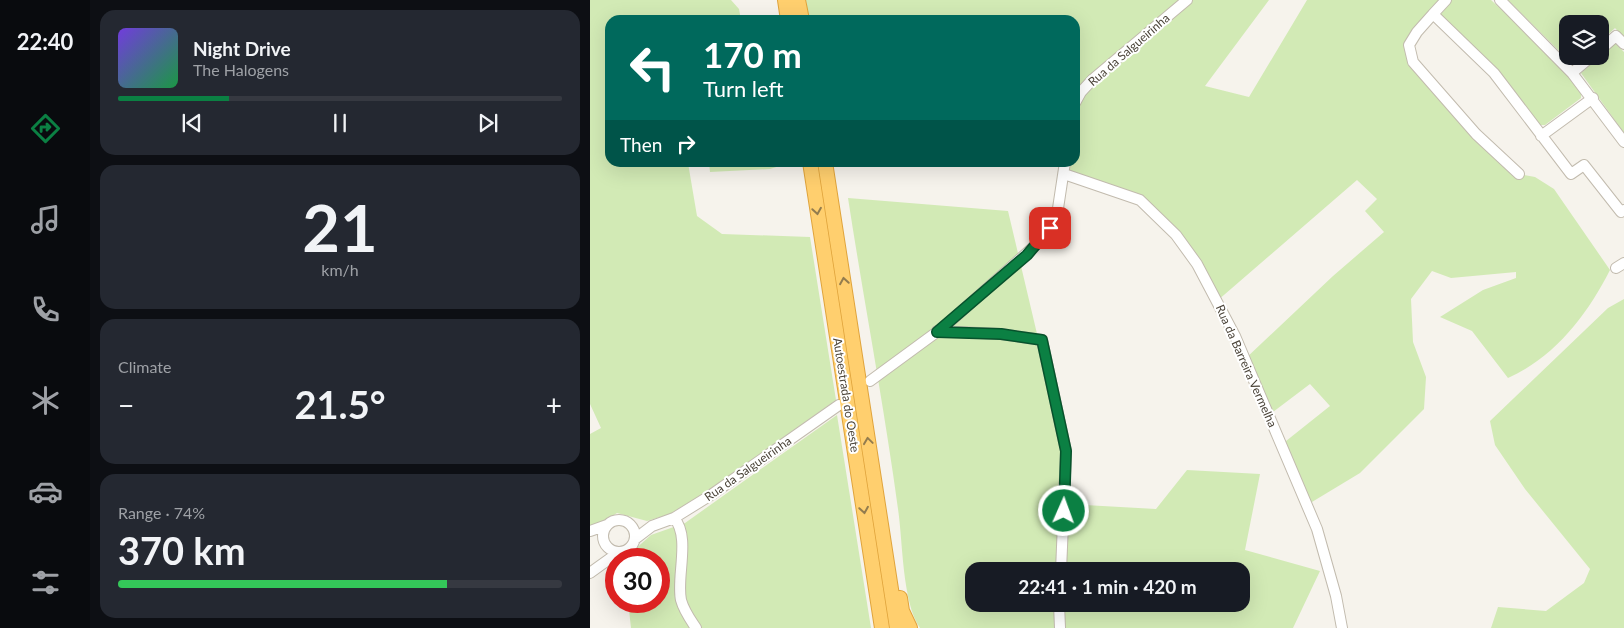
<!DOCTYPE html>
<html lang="en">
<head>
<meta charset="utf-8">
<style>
	:root { --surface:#171b24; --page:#242831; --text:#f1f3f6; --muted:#9ea1a6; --line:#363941; --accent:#0b8043 }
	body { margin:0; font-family:Lato,sans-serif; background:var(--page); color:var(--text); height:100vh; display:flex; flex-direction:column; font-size:19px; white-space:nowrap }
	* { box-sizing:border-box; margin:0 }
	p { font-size:16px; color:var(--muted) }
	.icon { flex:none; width:28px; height:28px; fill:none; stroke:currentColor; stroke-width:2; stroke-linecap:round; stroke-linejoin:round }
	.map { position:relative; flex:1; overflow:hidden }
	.sheet { display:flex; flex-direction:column; gap:10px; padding:10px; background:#0d0f14; width:500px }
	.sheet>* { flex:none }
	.banner { position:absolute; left:15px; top:15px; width:475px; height:152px; border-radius:15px; box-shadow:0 5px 20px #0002; background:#00695c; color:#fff; overflow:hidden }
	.controls { position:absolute; left:969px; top:15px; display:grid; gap:10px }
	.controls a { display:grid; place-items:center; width:50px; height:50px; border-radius:10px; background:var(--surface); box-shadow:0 5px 20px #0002; font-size:25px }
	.speed { position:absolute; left:15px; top:548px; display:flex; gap:10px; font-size:25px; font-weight:700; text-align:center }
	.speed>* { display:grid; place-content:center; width:65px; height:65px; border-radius:50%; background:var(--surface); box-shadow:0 5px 20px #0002; line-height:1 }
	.speed .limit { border:8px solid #d22; background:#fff; color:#111 }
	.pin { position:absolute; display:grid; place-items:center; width:42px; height:42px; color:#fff; margin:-21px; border-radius:10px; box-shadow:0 2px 8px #0006 }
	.me { position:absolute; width:55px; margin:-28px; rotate:2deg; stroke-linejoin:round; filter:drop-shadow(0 0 4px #0008) }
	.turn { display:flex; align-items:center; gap:18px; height:105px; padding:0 15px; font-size:22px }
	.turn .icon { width:65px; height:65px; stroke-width:2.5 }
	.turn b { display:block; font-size:35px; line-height:42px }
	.then { display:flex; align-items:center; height:48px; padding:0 15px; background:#0003; gap:10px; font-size:19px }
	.big { font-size:38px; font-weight:700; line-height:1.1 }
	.sheet .tile { flex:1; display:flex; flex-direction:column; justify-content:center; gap:8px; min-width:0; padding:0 18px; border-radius:15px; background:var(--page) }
	.sheet .dial { align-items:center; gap:0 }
	.dial b { font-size:65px; line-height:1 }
	.song { display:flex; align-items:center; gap:15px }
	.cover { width:60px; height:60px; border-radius:8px; background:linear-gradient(135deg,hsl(260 70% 55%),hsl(140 70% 35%)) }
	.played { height:5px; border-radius:2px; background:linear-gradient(90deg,var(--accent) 25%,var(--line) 25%) }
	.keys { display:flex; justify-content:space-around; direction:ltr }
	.heat { display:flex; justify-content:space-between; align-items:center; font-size:28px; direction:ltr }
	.charge { height:8px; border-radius:4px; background:linear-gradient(90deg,#34c759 74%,var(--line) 0) }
	.trip { position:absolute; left:375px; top:562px; width:285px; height:50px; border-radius:15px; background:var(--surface); box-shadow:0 5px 20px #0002; font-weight:700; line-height:50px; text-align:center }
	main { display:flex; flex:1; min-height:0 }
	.tab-bar { display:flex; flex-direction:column; width:90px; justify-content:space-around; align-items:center; background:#090b0e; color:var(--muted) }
	.tab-bar .icon { width:35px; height:35px }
	.tab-bar .selected { color:var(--accent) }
	.tab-bar b { font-size:22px; color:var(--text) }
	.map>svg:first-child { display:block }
	.green { fill:#d2eab5; fill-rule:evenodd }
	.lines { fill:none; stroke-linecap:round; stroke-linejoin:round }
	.minor-casing { stroke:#c2bbae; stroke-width:12 }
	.highway-casing { stroke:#e0a43c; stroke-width:16 }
	.minor { stroke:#fff; stroke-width:10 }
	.highway { stroke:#ffcf6e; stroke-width:14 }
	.oneway { stroke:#937c4e }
	.route-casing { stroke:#07532c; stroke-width:12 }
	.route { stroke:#0b8043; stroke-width:9 }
	.labels { text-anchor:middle; stroke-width:4; stroke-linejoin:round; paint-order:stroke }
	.street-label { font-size:12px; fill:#4b4439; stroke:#fff }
</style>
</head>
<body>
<main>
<nav class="tab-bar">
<b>22:40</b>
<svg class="icon selected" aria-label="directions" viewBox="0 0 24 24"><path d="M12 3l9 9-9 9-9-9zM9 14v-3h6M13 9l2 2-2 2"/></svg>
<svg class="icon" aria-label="music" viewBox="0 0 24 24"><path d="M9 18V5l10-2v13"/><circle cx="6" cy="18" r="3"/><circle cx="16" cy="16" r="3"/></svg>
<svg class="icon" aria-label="phone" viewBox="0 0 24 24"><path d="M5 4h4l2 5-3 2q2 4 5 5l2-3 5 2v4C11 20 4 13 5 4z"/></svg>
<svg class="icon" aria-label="climate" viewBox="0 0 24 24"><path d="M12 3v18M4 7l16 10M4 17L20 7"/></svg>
<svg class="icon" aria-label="car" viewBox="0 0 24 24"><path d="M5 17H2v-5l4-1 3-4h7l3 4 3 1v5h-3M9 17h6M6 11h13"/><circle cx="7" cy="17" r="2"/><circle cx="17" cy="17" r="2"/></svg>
<svg class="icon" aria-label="filters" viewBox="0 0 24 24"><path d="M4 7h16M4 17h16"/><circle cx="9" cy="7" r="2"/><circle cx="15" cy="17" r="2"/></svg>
</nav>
<section class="sheet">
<div class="tile">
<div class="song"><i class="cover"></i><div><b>Night Drive</b><p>The Halogens</p></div></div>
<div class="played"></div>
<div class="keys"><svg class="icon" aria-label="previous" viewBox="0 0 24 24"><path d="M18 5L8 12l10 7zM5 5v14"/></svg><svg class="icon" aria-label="pause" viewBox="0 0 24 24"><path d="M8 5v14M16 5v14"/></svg><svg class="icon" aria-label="next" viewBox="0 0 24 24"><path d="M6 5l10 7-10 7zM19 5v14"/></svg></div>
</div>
<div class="tile dial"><b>21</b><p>km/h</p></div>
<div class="tile"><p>Climate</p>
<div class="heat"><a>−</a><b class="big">21.5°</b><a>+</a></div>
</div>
<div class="tile"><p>Range · 74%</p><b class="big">370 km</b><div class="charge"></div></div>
</section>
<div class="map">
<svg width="1034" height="628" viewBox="0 0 1034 628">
	<rect width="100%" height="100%" fill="#f6f3ec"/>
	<path class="green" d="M0 0H141L149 9 151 20H20V162L98 163 107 216 132 234 220 237 246 400 122 488 80 514 57 521 27 513 0 531V434L11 428 0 404Z
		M216 0H679L615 86 659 97 717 0H853L819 45 823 62 929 174 945 177 964 189 1020 270C997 315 965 357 918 378L882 331 850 317 893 290 926 278V272L861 278 842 271 821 299 823 342 836 377 834 409 770 473 717 505 691 445 740 406 720 384 679 415 655 359 743 276 794 232 775 211 787 199 767 180 627 301 607 264 550 200 474 174 475 163 485 162V20H220L218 19Z
		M860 0H901L965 60 991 92V98L955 125H948L845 14Z
		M918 0H1034V38L1025 28 1010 42V24H978V56H994L983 65Z
		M1025 43 1034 52V133L991 73Z
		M119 163 199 162V163L180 169 120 172Z
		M258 198 418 211 478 465 459 503 566 509 597 470 670 474 655 550 730 571 703 628H330C312 602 313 542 308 509 294 405 274 302 258 198ZM384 571H651V604H384Z
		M1034 299V628H901L908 607 956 611 994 583 1000 569 935 489 905 445 900 421 1018 308Z
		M247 415 281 628H41L38 601H69V559H26V561L25 558 42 552 61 535 95 523Z"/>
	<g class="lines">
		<defs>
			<path id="minor" d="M856 0 843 14 904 73 981 174 994 165 1031 212 1034 210
				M910 0 982 73 1034 142
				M843 14 827 32 819 45 823 62 886 134 929 174
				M1010 50 1026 36 1034 44
				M982 73 1002 56
				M485 103 491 92 503 79 597 0
				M951 136 1003 98
				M474 174 550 200 586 235 607 264 645 336 727 529 746 596 752 628
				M1026 268 1034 263
				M347 331 411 334 452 340 476 451 471 571
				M280 381 355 326 458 234 467 215 475 162
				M84 518C101 537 86 577 91 600 94 611 100 619 106 628
				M13 536a16 16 0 1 1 32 0a16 16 0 1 1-32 0Z
				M0 531 17 525
				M45 539 62 526 84 518 121 495 249 405
				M0 573 29 552
				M469 604 470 628"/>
			<path id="highway" d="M195 0 198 20
				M208 0 212 20
				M220 162 292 628
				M235 162 307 628
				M310 598 312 611 320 628"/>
		</defs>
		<use href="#minor" class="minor-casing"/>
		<use href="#highway" class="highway-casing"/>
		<use href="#minor" class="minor"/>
		<use href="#highway" class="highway"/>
	</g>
	<defs><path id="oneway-chevron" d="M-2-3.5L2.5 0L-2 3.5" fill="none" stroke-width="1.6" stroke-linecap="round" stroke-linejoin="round" transform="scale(1.25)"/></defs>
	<g class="oneway">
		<use href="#oneway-chevron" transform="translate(227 211) rotate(81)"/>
		<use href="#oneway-chevron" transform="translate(254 281) rotate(-99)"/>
		<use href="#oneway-chevron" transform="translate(278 441) rotate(-98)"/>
		<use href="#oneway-chevron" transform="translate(274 510) rotate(81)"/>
	</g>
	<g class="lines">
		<defs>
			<path id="route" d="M460 228 437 255 347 332 411 334 452 340 476 451 474 511"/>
		</defs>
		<use href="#route" class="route-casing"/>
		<use href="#route" class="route"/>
	</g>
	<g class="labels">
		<g class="street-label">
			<text transform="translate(539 50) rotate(-41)" y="4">Rua da Salgueirinha</text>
			<text transform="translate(656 366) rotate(66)" y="4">Rua da Barreira Vermelha</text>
			<text transform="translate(256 395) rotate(81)" y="4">Autoestrada do Oeste</text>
			<text transform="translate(158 469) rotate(-35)" y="4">Rua da Salgueirinha</text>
		</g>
	</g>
</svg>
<div class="controls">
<a><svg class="icon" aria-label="layers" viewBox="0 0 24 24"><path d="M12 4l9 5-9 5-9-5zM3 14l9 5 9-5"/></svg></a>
</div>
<div class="speed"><div class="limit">30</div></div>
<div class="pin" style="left:460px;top:228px;background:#d93025"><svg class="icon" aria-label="arrive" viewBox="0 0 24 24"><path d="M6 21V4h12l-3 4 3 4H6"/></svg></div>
<svg class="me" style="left:474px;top:511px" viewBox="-20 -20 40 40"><circle r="17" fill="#0b8043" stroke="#fff" stroke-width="3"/><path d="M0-11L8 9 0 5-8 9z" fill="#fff"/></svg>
<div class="trip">22:41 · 1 min · 420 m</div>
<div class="banner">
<div class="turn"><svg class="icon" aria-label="left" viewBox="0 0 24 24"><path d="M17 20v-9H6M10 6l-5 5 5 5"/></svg><div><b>170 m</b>Turn left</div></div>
<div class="then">Then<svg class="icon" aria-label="right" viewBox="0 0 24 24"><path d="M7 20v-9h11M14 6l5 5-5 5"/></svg></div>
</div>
</div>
</main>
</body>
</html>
